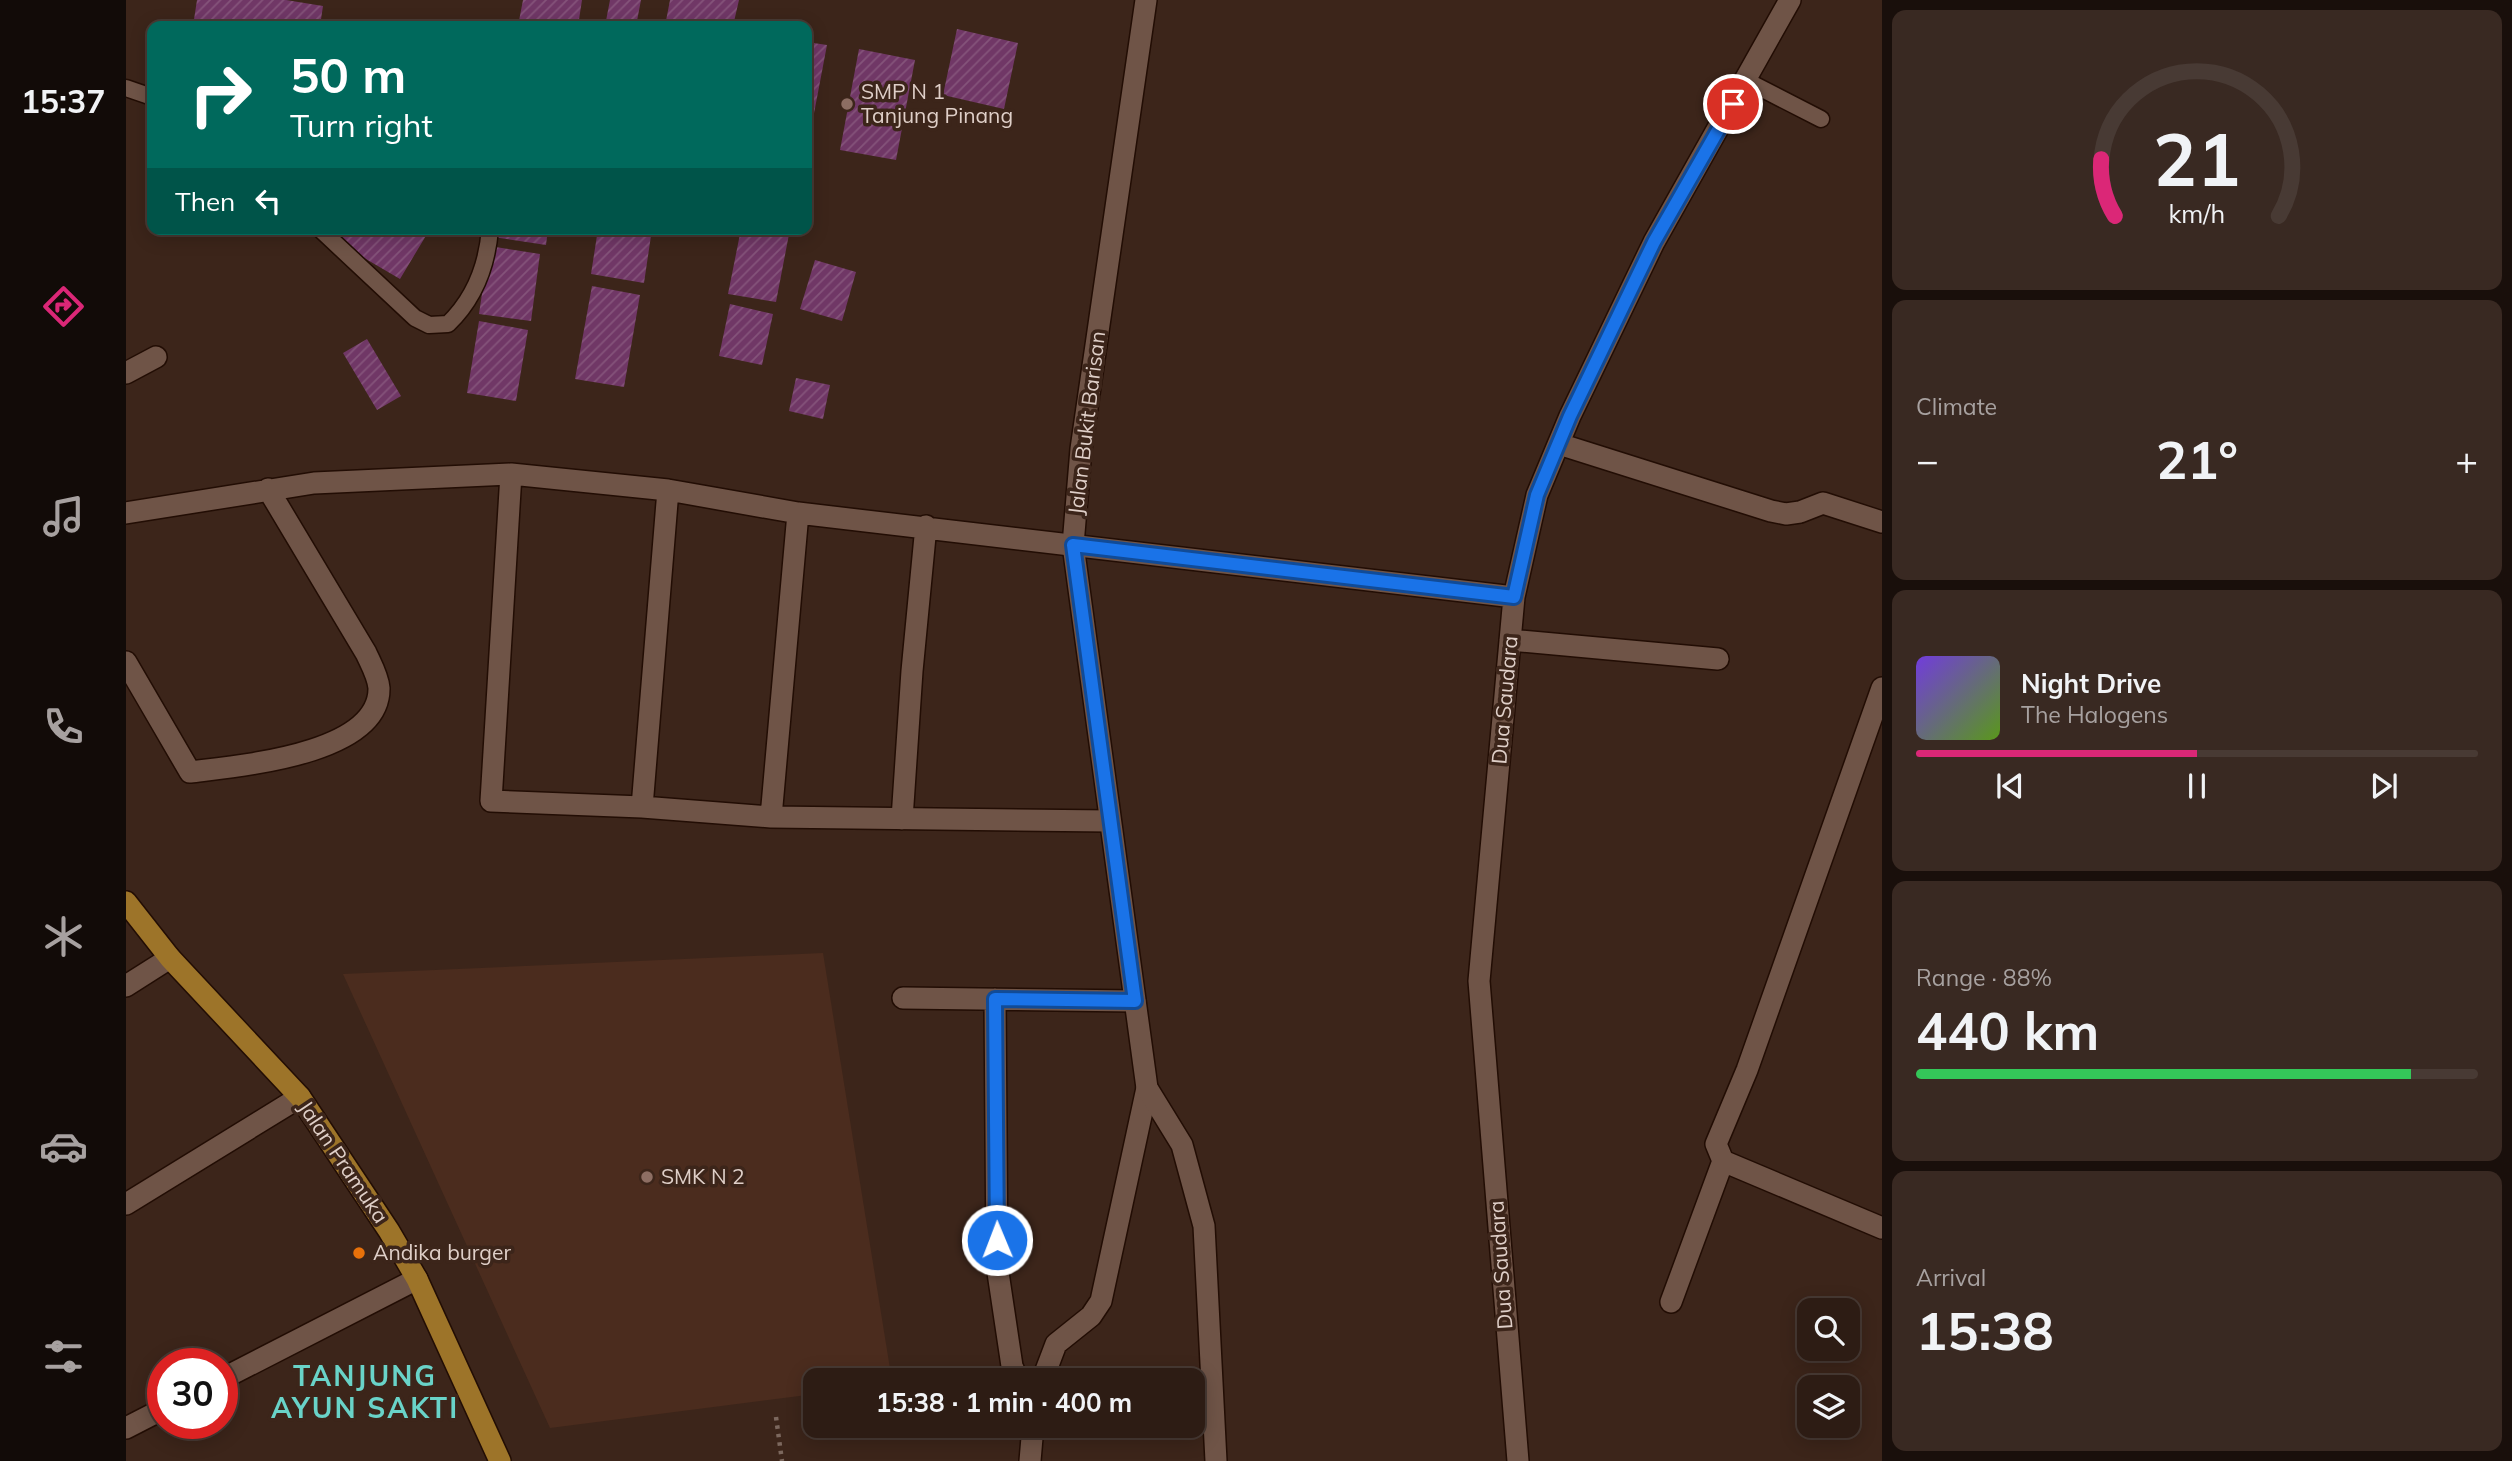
<!DOCTYPE html>
<html lang="en">
<head>
<meta charset="utf-8">
<style>
	:root { --surface:#2d1c14; --page:#392922; --text:#f1f3f6; --muted:#a7a1a0; --line:#483a34; --accent:#db2777 }
	body { margin:0; font-family:Mulish,sans-serif; background:var(--page); color:var(--text); height:100vh; display:flex; flex-direction:column; font-size:26px; white-space:nowrap }
	* { box-sizing:border-box; margin:0 }
	p { font-size:23px; color:var(--muted) }
	.icon { flex:none; width:38px; height:38px; fill:none; stroke:currentColor; stroke-width:2; stroke-linecap:round; stroke-linejoin:round }
	.map { position:relative; flex:1; overflow:hidden }
	.side { display:flex; flex-direction:column; gap:10px; padding:10px; background:#190f0b; width:630px }
	.side>* { flex:none }
	.banner { position:absolute; left:21px; top:21px; width:665px; height:214px; border-radius:14px; box-shadow:0 4px 18px #0003,0 0 0 2px var(--line); background:#00695c; color:#fff; overflow:hidden }
	.buttons { position:absolute; left:1671px; top:1298px; display:grid; gap:14px }
	.buttons a { display:grid; place-items:center; width:63px; height:63px; border-radius:14px; background:var(--surface); box-shadow:0 4px 18px #0003,0 0 0 2px var(--line); font-size:35px }
	.speed { position:absolute; left:21px; top:1348px; display:flex; gap:14px; font-size:35px; font-weight:700; text-align:center }
	.speed>* { display:grid; place-content:center; width:91px; height:91px; border-radius:50%; background:var(--surface); box-shadow:0 4px 18px #0003,0 0 0 2px var(--line); line-height:1 }
	.speed .limit { border:10px solid #d22; background:#fff; color:#111 }
	.pin { position:absolute; display:grid; place-items:center; width:60px; height:60px; color:#fff; margin:-30px; border:4px solid #fff; border-radius:50%; box-shadow:0 2px 7px #0007 }
	.me { position:absolute; width:77px; margin:-38px; rotate:359deg; stroke-linejoin:round; filter:drop-shadow(0 0 5px #0008) }
	.turn { display:flex; align-items:center; gap:24px; height:147px; padding:0 28px; font-size:32px }
	.turn .icon { width:91px; height:91px; stroke-width:2.5 }
	.turn b { display:block; font-size:49px; line-height:60px }
	.then { display:flex; align-items:center; height:66px; padding:0 28px; background:#0003; gap:14px; font-size:26px }
	.big { font-size:52px; font-weight:700; line-height:1.1 }
	.side .card { flex:1; display:flex; flex-direction:column; justify-content:center; gap:10px; min-width:0; padding:0 24px; border-radius:14px; background:var(--page) }
	.side .dial { align-items:center; gap:0 }
	.dial svg { height:182px; overflow:visible; fill:none; stroke:var(--line); stroke-width:7; stroke-linecap:round; text-anchor:middle }
	.dial text { fill:var(--text); stroke:none }
	.song { display:flex; align-items:center; gap:21px }
	.cover { width:84px; height:84px; border-radius:10px; background:linear-gradient(135deg,hsl(260 70% 55%),hsl(90 70% 35%)) }
	.played { height:7px; border-radius:4px; background:linear-gradient(90deg,var(--accent) 50%,var(--line) 50%) }
	.keys { display:flex; justify-content:space-around; direction:ltr }
	.heat { display:flex; justify-content:space-between; align-items:center; font-size:38px; direction:ltr }
	.charge { height:10px; border-radius:5px; background:linear-gradient(90deg,#34c759 88%,var(--line) 0) }
	.trip { position:absolute; left:677px; top:1368px; width:402px; height:70px; border-radius:14px; background:var(--surface); box-shadow:0 4px 18px #0003,0 0 0 2px var(--line); font-weight:700; line-height:70px; text-align:center }
	main { display:flex; flex:1; min-height:0 }
	.dock { display:flex; flex-direction:column; width:126px; justify-content:space-around; align-items:center; background:#120b08; color:var(--muted) }
	.dock .icon { width:49px; height:49px }
	.dock .on { color:var(--accent) }
	.dock b { font-size:32px; color:var(--text) }
	.map>svg:first-child { display:block }
	.built { fill:#4b2c1e }
	.building { fill:url(#building-hatch) }
	.lines { fill:none; stroke-linecap:round; stroke-linejoin:round }
	.lane-casing { stroke:#220d04; stroke-width:19 }
	.street-casing { stroke:#220d04; stroke-width:24 }
	.secondary-casing { stroke:#220d04; stroke-width:24 }
	.primary-casing { stroke:#220d04; stroke-width:24 }
	.path { stroke:#7c685e; stroke-width:4.5; stroke-dasharray:3.5 5; stroke-linecap:butt }
	.lane { stroke:#6f5447; stroke-width:16 }
	.street { stroke:#6f5447; stroke-width:21 }
	.secondary { stroke:#6f5447; stroke-width:21 }
	.primary { stroke:#9d7429; stroke-width:21 }
	.route-casing { stroke:#114b97; stroke-width:18 }
	.route { stroke:#1a73e8; stroke-width:12 }
	.education-dot { fill:#8d6e63; stroke:#3c251a; stroke-width:2.5 }
	.food-dot { fill:#e8710a; stroke:#3c251a; stroke-width:2.5 }
	.labels { text-anchor:middle; stroke-width:7; stroke-linejoin:round; paint-order:stroke }
	.poi-label { font-size:21px; fill:#dfcfc8; stroke:#3c251a; text-anchor:start }
	.street-label { font-size:21px; fill:#dfcfc8; stroke:#3c251a }
	.district-label { font-size:28px; font-weight:bold; letter-spacing:2px; fill:#69d3c8; stroke:#3c251a }
</style>
</head>
<body>
<main>
<nav class="dock">
<b>15:37</b>
<svg class="icon on" aria-label="directions" viewBox="0 0 24 24"><path d="M12 3l9 9-9 9-9-9zM9 14v-3h6M13 9l2 2-2 2"/></svg>
<svg class="icon" aria-label="music" viewBox="0 0 24 24"><path d="M9 18V5l10-2v13"/><circle cx="6" cy="18" r="3"/><circle cx="16" cy="16" r="3"/></svg>
<svg class="icon" aria-label="phone" viewBox="0 0 24 24"><path d="M5 4h4l2 5-3 2q2 4 5 5l2-3 5 2v4C11 20 4 13 5 4z"/></svg>
<svg class="icon" aria-label="climate" viewBox="0 0 24 24"><path d="M12 3v18M4 7l16 10M4 17L20 7"/></svg>
<svg class="icon" aria-label="car" viewBox="0 0 24 24"><path d="M5 17H2v-5l4-1 3-4h7l3 4 3 1v5h-3M9 17h6M6 11h13"/><circle cx="7" cy="17" r="2"/><circle cx="17" cy="17" r="2"/></svg>
<svg class="icon" aria-label="filters" viewBox="0 0 24 24"><path d="M4 7h16M4 17h16"/><circle cx="9" cy="7" r="2"/><circle cx="15" cy="17" r="2"/></svg>
</nav>
<div class="map">
<svg width="1756" height="1461" viewBox="0 0 1756 1461">
	<defs>
		<pattern id="building-hatch" width="6" height="6" patternUnits="userSpaceOnUse" patternTransform="scale(1.75)"><rect width="6" height="6" fill="#703766"/><path d="M-1 1l2-2M0 6l6-6M5 7l2-2" fill="none" stroke="#84537a"/></pattern>
	</defs>
	<rect width="100%" height="100%" fill="#3c251a"/>
	<path class="built" d="M697 953 766 1381H690L689 1394 424 1428 217 974Z"/>
	<path class="building" d="M71 0H160L197 6 194 26H67Z
		M397 0H456L452 26H392Z
		M484 0H515L510 26H479Z
		M544 0H613L607 26H539Z
		M831 29 892 43 878 109 817 95Z
		M681 42 701 45 682 145H681Z
		M733 49 789 60 770 160 714 150Z
		M203 229H304L274 279 199 235Z
		M368 229H422L420 245 367 237Z
		M472 229H526L518 283 465 274Z
		M615 229H664L650 302 602 294Z
		M363 246 414 254 405 321 353 314Z
		M689 260 730 272 716 321 674 309Z
		M466 286 514 295 498 387 449 379Z
		M604 304 647 314 636 365 593 356Z
		M353 321 402 330 390 401 341 393Z
		M241 339 275 396 251 410 217 353Z
		M670 378 704 385 697 419 663 411Z"/>
	<g class="lines">
		<defs>
			<path id="lane" d="M1621 81 1695 119
				M0 88 26 97
				M194 229 289 318 303 325 322 324C349 298 361 266 364 229"/>
			<path id="street" d="M0 373 30 357
				M1433 444 1645 511 1660 514 1674 512 1697 503 1756 522
				M385 474 365 801 516 807 645 817 984 821
				M0 513 188 483 385 474 542 490 672 513 1388 597
				M1384 640 1592 659
				M0 662 64 772C111 766 254 755 253 688 252 676 245 664 240 653L142 489
				M1756 688 1621 1070 1590 1144 1597 1161 1756 1228
				M516 807 542 490
				M645 817 672 513
				M776 819 786 671 800 526
				M0 986 44 958
				M777 998 1009 1001
				M869 999 871 1266 886 1366 892 1381
				M0 1204 174 1097
				M1545 1302 1597 1161
				M96 1379 291 1279
				M916 1381 930 1344 965 1316 975 1301 1021 1088
				M0 1428 37 1409
				M904 1461 907 1426
				M1392 1461 1353 981 1388 597 1411 495 1444 416 1528 242 1664 0"/>
			<path id="secondary" d="M1020 0 955 449 947 545 1021 1088 1056 1145 1078 1226 1090 1461"/>
			<path id="primary" d="M0 902 44 958 174 1097 263 1231 291 1279 374 1461"/>
		</defs>
		<use href="#lane" class="lane-casing"/>
		<use href="#street" class="street-casing"/>
		<use href="#secondary" class="secondary-casing"/>
		<use href="#primary" class="primary-casing"/>
		<path class="path" d="M650 1417 656 1461"/>
		<use href="#lane" class="lane"/>
		<use href="#street" class="street"/>
		<use href="#secondary" class="secondary"/>
		<use href="#primary" class="primary"/>
	</g>
	<g class="lines">
		<defs>
			<path id="route" d="M871 1240 869 999 1009 1001 947 545 1388 597 1411 495 1444 416 1528 242 1607 104"/>
		</defs>
		<use href="#route" class="route-casing"/>
		<use href="#route" class="route"/>
	</g>
	<g class="education-dot">
		<circle cx="721" cy="104" r="7"/>
		<circle cx="521" cy="1177" r="7"/>
	</g>
	<circle class="food-dot" cx="233" cy="1253" r="7"/>
	<g class="labels">
		<g class="poi-label">
			<text x="735" y="99">SMP N 1<tspan x="735" dy="24">Tanjung Pinang</tspan></text>
			<text x="535" y="1184">SMK N 2</text>
			<text x="247" y="1260">Andika burger</text>
		</g>
		<g class="street-label">
			<text transform="translate(961 423) rotate(-83)" y="7">Jalan Bukit Barisan</text>
			<text transform="translate(1379 700) rotate(-85)" y="7">Dua Saudara</text>
			<text transform="translate(217 1162) rotate(56)" y="7">Jalan Pramuka</text>
			<text transform="translate(1375 1265) rotate(-94)" y="7">Dua Saudara</text>
		</g>
		<g class="district-label">
			<text x="239" y="1386">TANJUNG<tspan x="239" dy="32">AYUN SAKTI</tspan></text>
		</g>
	</g>
</svg>
<div class="buttons">
<a><svg class="icon" aria-label="search" viewBox="0 0 24 24"><circle cx="10" cy="10" r="6"/><path d="M15 15l6 6"/></svg></a>
<a><svg class="icon" aria-label="layers" viewBox="0 0 24 24"><path d="M12 4l9 5-9 5-9-5zM3 14l9 5 9-5"/></svg></a>
</div>
<div class="speed"><div class="limit">30</div></div>
<div class="pin" style="left:1607px;top:104px;background:#d93025"><svg class="icon" aria-label="arrive" viewBox="0 0 24 24"><path d="M6 21V4h12l-3 4 3 4H6"/></svg></div>
<svg class="me" style="left:871px;top:1240px" viewBox="-20 -20 40 40"><circle r="17" fill="#1a73e8" stroke="#fff" stroke-width="3"/><path d="M0-11L8 9 0 5-8 9z" fill="#fff"/></svg>
<div class="trip">15:38 · 1 min · 400 m</div>
<div class="banner">
<div class="turn"><svg class="icon" aria-label="right" viewBox="0 0 24 24"><path d="M7 20v-9h11M14 6l5 5-5 5"/></svg><div><b>50 m</b>Turn right</div></div>
<div class="then">Then<svg class="icon" aria-label="left" viewBox="0 0 24 24"><path d="M17 20v-9H6M10 6l-5 5 5 5"/></svg></div>
</div>
</div>
<section class="side">
<div class="card dial"><svg viewBox="0 0 100 80">
<path d="M14 69A42 42 0 1 1 86 69"/>
<path d="M14 69A42 42 0 0 1 8 44" stroke="#db2777"/>
<text x="50" y="56" font-size="32" font-weight="700">21</text>
<text x="50" y="72" font-size="11">km/h</text>
</svg></div>
<div class="card"><p>Climate</p>
<div class="heat"><a>−</a><b class="big">21°</b><a>+</a></div>
</div>
<div class="card">
<div class="song"><i class="cover"></i><div><b>Night Drive</b><p>The Halogens</p></div></div>
<div class="played"></div>
<div class="keys"><svg class="icon" aria-label="previous" viewBox="0 0 24 24"><path d="M18 5L8 12l10 7zM5 5v14"/></svg><svg class="icon" aria-label="pause" viewBox="0 0 24 24"><path d="M8 5v14M16 5v14"/></svg><svg class="icon" aria-label="next" viewBox="0 0 24 24"><path d="M6 5l10 7-10 7zM19 5v14"/></svg></div>
</div>
<div class="card"><p>Range · 88%</p><b class="big">440 km</b><div class="charge"></div></div>
<div class="card"><p>Arrival</p><b class="big">15:38</b></div>
</section>
</main>
</body>
</html>
